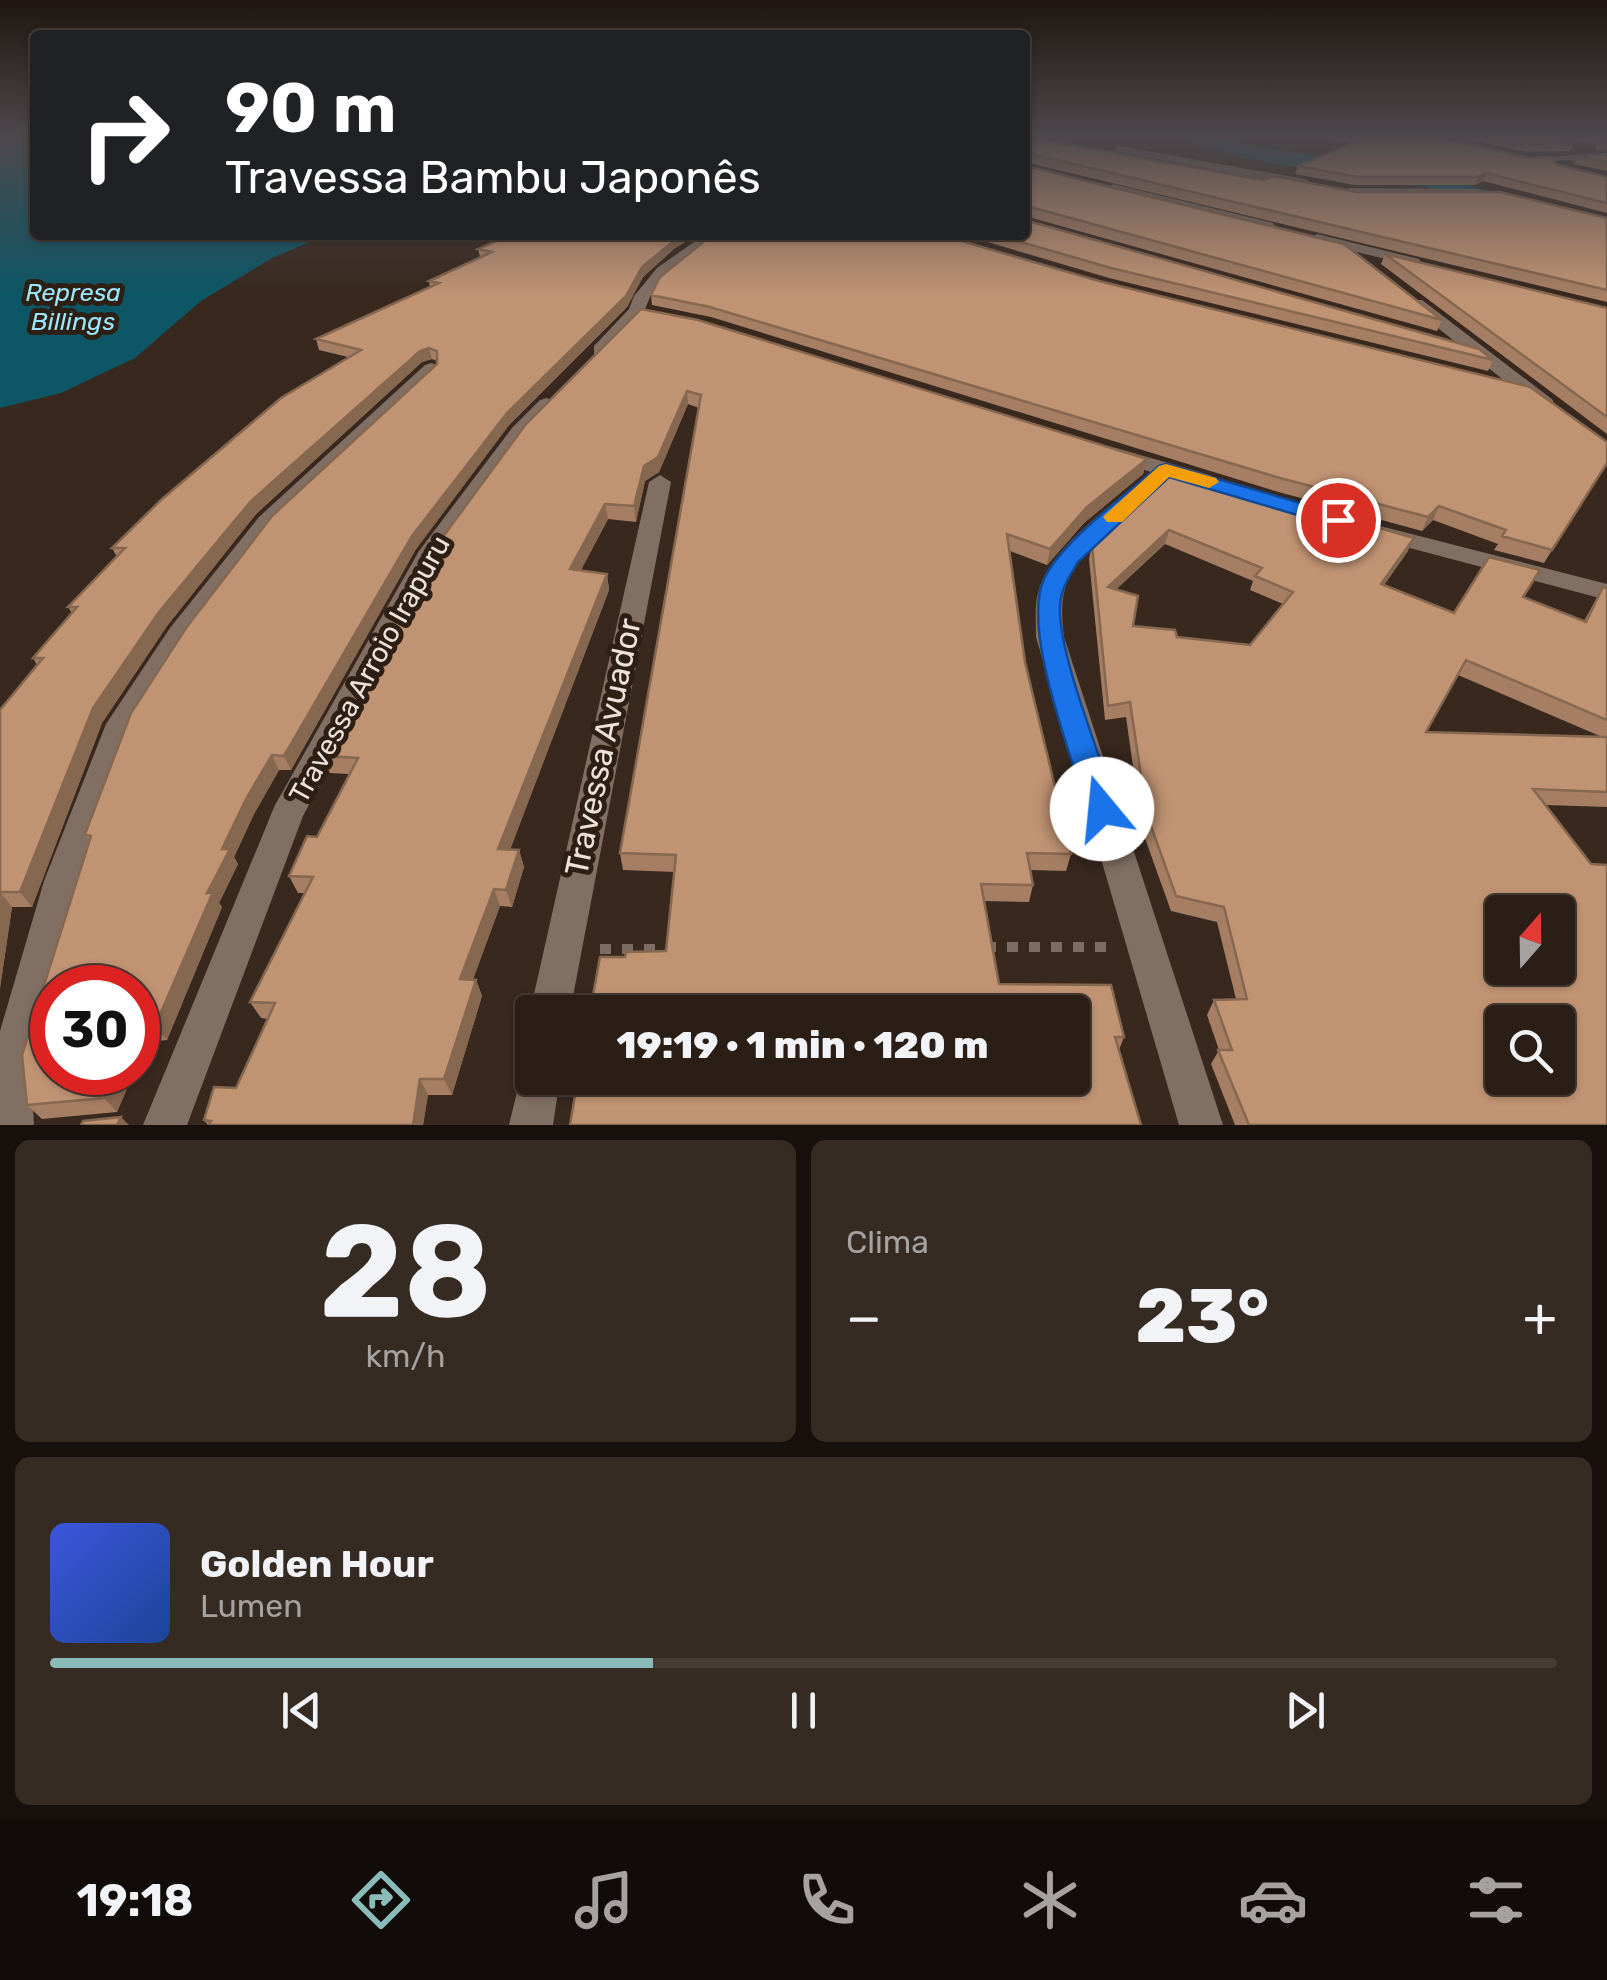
<!DOCTYPE html>
<html lang="pt">
<head>
<meta charset="utf-8">
<style>
	:root { --surface:#2a1e16; --page:#362b23; --text:#f1f3f6; --muted:#a5a2a1; --line:#463c35; --accent:#8bbbb9 }
	body { margin:0; font-family:Rubik,sans-serif; background:var(--page); color:var(--text); height:100vh; display:flex; flex-direction:column; font-size:38px; white-space:nowrap }
	* { box-sizing:border-box; margin:0 }
	p { font-size:32px; color:var(--muted) }
	.icon { flex:none; width:55px; height:55px; fill:none; stroke:currentColor; stroke-width:2; stroke-linecap:round; stroke-linejoin:round }
	.map { position:relative; height:1125px; overflow:hidden }
	.panel { display:flex; flex-direction:column; gap:15px; padding:15px; background:#17100c; flex:1 }
	.panel>* { flex:none }
	.hud { position:absolute; left:30px; top:30px; width:1000px; height:210px; border-radius:10px; box-shadow:0 2px 8px #0004,0 0 0 2px var(--line); background:#202124; color:#fff; overflow:hidden }
	.needle { width:65px; rotate:20deg }
	.fabs { position:absolute; left:1485px; top:895px; display:grid; gap:20px }
	.fabs a { display:grid; place-items:center; width:90px; height:90px; border-radius:10px; background:var(--surface); box-shadow:0 2px 8px #0004,0 0 0 2px var(--line); font-size:50px }
	.speed { position:absolute; left:30px; top:965px; display:flex; gap:20px; font-size:50px; font-weight:700; text-align:center }
	.speed>* { display:grid; place-content:center; width:130px; height:130px; border-radius:50%; background:var(--surface); box-shadow:0 2px 8px #0004,0 0 0 2px var(--line); line-height:1 }
	.speed .limit { border:15px solid #d22; background:#fff; color:#111 }
	.pin { position:absolute; display:grid; place-items:center; width:85px; height:85px; color:#fff; margin:-42px; border:5px solid #fff; border-radius:50%; box-shadow:0 2px 10px #0007 }
	.me { position:absolute; width:110px; margin:-55px; rotate:343deg; stroke-linejoin:round; filter:drop-shadow(0 0 8px #0008) }
	.turn { display:flex; align-items:center; gap:35px; height:210px; padding:0 30px; font-size:45px }
	.turn .icon { width:130px; height:130px; stroke-width:2.5 }
	.turn b { display:block; font-size:70px; line-height:85px }
	.big { font-size:75px; font-weight:800; line-height:1.1 }
	.panel .card { flex:1; display:flex; flex-direction:column; justify-content:center; gap:15px; min-width:0; padding:0 35px; border-radius:15px; background:var(--page) }
	.panel .dial { align-items:center; gap:0 }
	.dial b { font-size:130px; line-height:1 }
	.song { display:flex; align-items:center; gap:30px }
	.cover { width:120px; height:120px; border-radius:15px; background:linear-gradient(135deg,hsl(230 70% 55%),hsl(220 70% 35%)) }
	.played { height:10px; border-radius:5px; background:linear-gradient(90deg,var(--accent) 40%,var(--line) 40%) }
	.keys { display:flex; justify-content:space-around; direction:ltr }
	.heat { display:flex; justify-content:space-between; align-items:center; font-size:55px; direction:ltr }
	.panel .tiles { flex:1; display:grid; gap:15px; grid-template-columns:1fr 1fr }
	.card:last-child { grid-column:span 2 }
	.trip { position:absolute; left:515px; top:995px; width:575px; height:100px; border-radius:10px; background:var(--surface); box-shadow:0 2px 8px #0004,0 0 0 2px var(--line); font-weight:800; line-height:100px; text-align:center }
	.menu { display:flex; height:160px; justify-content:space-around; align-items:center; background:#110c09; color:var(--muted) }
	.menu .icon { width:70px; height:70px }
	.menu .selected { color:var(--accent) }
	.menu b { font-size:45px; color:var(--text) }
	.map>svg:first-child { display:block }
	.water { fill:#0d5665 }
	.lines { fill:none; stroke-linecap:round; stroke-linejoin:round }
	.canal { fill:#0d5665; fill-rule:evenodd }
	.path { stroke:#7b6d64; stroke-width:10; stroke-dasharray:11 11; stroke-linecap:butt }
	.minor { fill:#816f63; fill-rule:evenodd }
	.wall { fill:#a57e63; fill-rule:evenodd }
	.shaded-wall { fill:#866750 }
	.building { fill:#c09373; stroke:#866750; stroke-width:2.5; fill-rule:evenodd }
	.route { fill:#1a73e8; stroke:#114b97; stroke-width:2.5 }
	.slow { fill:#f59e0b }
	.labels { text-anchor:middle; stroke-width:10; stroke-linejoin:round; paint-order:stroke }
	.far-water-label { font-size:25px; font-style:italic; fill:#9be7fc; stroke:#2e1f14 }
	.street-label { font-size:28px; fill:#ede2db; stroke:#2e1f14 }
	.near-street-label { font-size:32px; fill:#ede2db; stroke:#2e1f14 }
</style>
</head>
<body>
<div class="map">
<svg width="1607" height="1125" viewBox="0 0 1607 1125">
	<rect width="100%" height="100%" fill="#38281e"/>
	<path class="water" d="M0 137H35V235H326L272 258 201 301 135 358 61 393 0 408Z"/>
	<g class="lines">
		<path class="canal" d="M1175 137H1207L1426 175 1607 221V235L1425 187 1242 158Z"/>
		<path class="path" d="M985 947H1108
			M600 949H673"/>
		<path class="minor" d="M1118 146 1305 179 1311 183 1305 187 1114 151Z
			M1607 153V159L1522 162 1516 159Z
			M1113 184 1273 223 1275 226 1268 230 1109 191Z
			M1349 188 1479 189 1485 193 1479 197 1345 195Z
			M1317 234 1419 259 1421 262 1414 266 1312 241 1310 238Z
			M704 235H720L667 274 650 297 643 314 606 354H594V346L629 309 634 296 657 268Z
			M1410 300H1422L1553 400V408H1539L1410 306Z
			M431 363 437 365V373L275 527 190 640 136 726 80 881 31 1069 34 1125H0V1031L44 881 106 724 170 628 259 517 425 365Z
			M547 398 557 404 526 436 443 552 303 816 187 1125H143L275 805 419 551 512 428 540 400Z
			M1116 448 1210 475 1213 480 1202 487 1171 477C1137 508 1085 540 1067 583 1060 600 1062 619 1064 637L1223 1125H1179L1036 637C1036 621 1034 605 1039 590 1052 545 1117 502 1151 472L1108 459 1105 454 1108 449Z
			M660 475 671 482 570 1012H532V1018L530 1012 649 482Z
			M1380 526 1607 584V600L1372 538 1368 533Z
			M532 1059V1078H560L553 1125H509L524 1063Z"/>
	</g>
	<path class="wall" d="M1025 137 1263 180 1607 218V302L1025 162Z
		M1324 137H1434L1607 177V213L1483 181 1475 185H1355L1295 174 1298 166 1352 144Z
		M1455 137H1547L1573 143 1570 151 1527 152Z
		M1565 137H1607V150H1597L1595 144Z
		M1607 154V171L1574 164 1577 156Z
		M1025 166 1442 320 1437 331 1025 216Z
		M498 235H697L675 248 643 277 627 307 509 425 416 549 291 770H279L254 814 234 857 238 864 219 903 222 907 167 1040 148 1042 138 1065V988L134 1072 117 1112 42 1119 27 1105 90 840 85 834 437 364V361L432 359 422 362 256 514 167 626 102 723 32 907H12L0 988V710L37 665 33 658 72 613 68 607 117 557 112 548 348 357 319 350 316 339 430 288 429 281 480 257 478 249 498 240Z
		M964 235H1025L1493 360 1488 371 1109 278Z
		M1385 254 1607 308V434L1381 264Z
		M651 295 1607 463 1544 563 1494 550 1498 544 1433 520 1422 531 1275 491 711 317 652 305Z
		M641 309 1147 459 1143 474 1084 523 1047 565 1010 551 1025 662 1071 854 1066 871 1030 870 1033 885 1029 902 984 901 999 984 1124 1037 1119 1050 625 957 666 951 675 872 623 870 620 853 699 408 688 404 659 472 645 481 636 522 608 519 581 570 607 574 609 590 510 849 519 850 524 867 512 907 500 906 473 979 476 980 482 996 452 1095H428L423 1125H208L204 1120 236 1088 268 1019 261 1018 250 1002 305 893H298L289 876 317 837 349 774 330 773 322 756Z
		M1174 469 1408 551 1384 585 1454 613 1523 597 1584 621 1603 587 1607 588V807L1545 805 1607 1125H1235L1211 1064 1219 1050 1207 1015 1214 1000 1236 999 1217 922 1171 911 1142 830 1126 717 1105 720 1089 559 1092 545ZM1165 544 1253 581 1250 590 1283 604 1250 645 1177 637 1133 626 1116 589ZM1458 675 1602 737 1426 732Z"/>
	<path class="shaded-wall" d="M1486 173 1483 181 1475 185 1478 177Z
		M681 235H697L675 248 643 277 627 307 509 425 416 549 291 770 284 756 412 536 507 413 642 267Z
		M429 348 432 359 422 362 256 514 167 626 102 723 32 907 20 892 93 708 159 612 251 501 420 351Z
		M687 391 688 404 659 472 645 481 636 522 634 506 644 466Z
		M1147 459 1143 474 1084 523 1047 565 1050 549 1087 507Z
		M605 504 608 519 573 585 570 569Z
		M1439 506 1433 520 1422 531 1428 517Z
		M1169 530 1165 544 1104 601 1108 587Z
		M1414 538 1408 551 1375 598 1381 584Z
		M607 574 609 590 504 866 498 849Z
		M272 755 279 770 254 814 234 857 238 864 219 903 222 907 167 1040 155 1026 207 893 222 849 246 799Z
		M519 850 524 867 512 907 506 890Z
		M494 889 500 906 467 996 460 979Z
		M0 892 12 907 0 988Z
		M476 980 482 996 452 1095 444 1079Z
		M138 1029 148 1042 138 1065Z
		M115 1072H134L117 1112 104 1098Z
		M420 1079 428 1095 423 1125H413Z
		M121 1117 129 1125H117Z"/>
	<path class="building" d="M1025 137 1263 180 1273 176 1357 192H1500L1607 218V290L1027 153 1025 155Z
		M1361 137H1434L1530 158 1554 157 1555 164 1607 177V203L1486 173 1478 177H1358L1298 166 1365 138Z
		M1495 137H1547L1573 143 1531 144Z
		M1599 137H1607V142H1601Z
		M1607 154V162L1577 156Z
		M1025 166 1344 244 1442 320 1027 206 1025 208Z
		M1025 220 1479 349 1493 360 1111 268 997 235H1025Z
		M505 235H681L642 267 626 296 507 413 412 536 284 756 272 755 246 799 222 849H230L207 893 213 892 155 1026 138 1028V988H52V1072H115L104 1098 27 1105 22 1055 91 836 85 834 131 713 186 628 272 516 437 364V351L429 348 420 351 251 501 159 612 93 708 20 892H0V710L43 658H33L77 607H68L125 548H112L161 500 281 398 361 350 316 339 439 283 429 281 492 252 478 249 508 236Z
		M712 235H941L1099 281 1530 387 1607 442V463L1552 550 1502 536 1506 530 1439 506 1428 517 1280 478 710 307 651 295 660 277Z
		M1385 254 1607 308V417Z
		M641 309 698 320 1147 459 1087 507 1050 549 1007 534 1025 662 1071 854 1027 853 1033 885 981 884 999 984 1111 985 1124 1037H1115L1141 1125H570L578 1078H1072V1012H590L600 957H625L626 952 666 951 676 855 620 853 701 395 687 391 658 457 644 466 634 506 605 504 570 569 607 574 498 849 519 850 506 890 494 889 460 979 476 980 444 1079H420L413 1125H209L211 1121 204 1120 214 1087 236 1088 275 1003 250 1002 313 877 289 876 307 836 317 837 358 758 322 756 442 538 526 424Z
		M1174 469 1414 538 1381 584 1454 613 1489 557 1540 570 1523 597 1586 622 1603 587 1607 588V720L1466 660 1426 732 1607 737V792L1533 789 1591 864 1607 865V1125H1249L1218 1050H1232L1214 1000 1247 999 1224 907 1176 896 1147 815 1130 702 1108 706 1092 545ZM1169 530 1262 568 1255 576 1293 592 1250 645 1177 637 1175 630 1133 626 1138 596 1108 587ZM1502 912H1558V968H1502ZM1502 1022H1558V1078H1502Z
		M121 1117 117 1125H81L83 1121Z"/>
	<linearGradient id="sky" x2="0" y2="1"><stop stop-color="#1f1610"/><stop offset="0.46" stop-color="#4d484c"/><stop offset="1" stop-color="#4d484c" stop-opacity="0"/></linearGradient>
	<rect width="1607" height="295" fill="url(#sky)"/>
	<path class="route" d="M1166 464 1345 516 1348 520 1338 527 1169 477 1078 562C1070 575 1061 589 1060 605 1057 652 1102 760 1117 809L1113 818 1102 822 1091 818 1087 809C1071 754 1021 629 1044 579 1060 543 1128 493 1159 466Z"/>
	<path class="slow" d="M1166 464 1216 478 1219 482 1209 488 1169 477 1122 522H1107L1103 517 1107 513 1159 466Z"/>
	<g class="labels">
		<g class="far-water-label">
			<text x="73" y="301">Represa<tspan x="73" dy="29">Billings</tspan></text>
		</g>
		<g class="street-label">
			<text transform="translate(369 669) rotate(-61)" y="10">Travessa Arroio Irapuru</text>
		</g>
		<g class="near-street-label">
			<text transform="translate(603 747) rotate(-78)" y="11">Travessa Avuador</text>
		</g>
	</g>
</svg>
<div class="fabs">
<a><svg class="needle" viewBox="-14 -14 28 28"><path d="M0-13l5 13h-10z" fill="#e53935"/><path d="M0 13l5-13h-10z" fill="#a5a2a1"/></svg></a>
<a><svg class="icon" aria-label="search" viewBox="0 0 24 24"><circle cx="10" cy="10" r="6"/><path d="M15 15l6 6"/></svg></a>
</div>
<div class="speed"><div class="limit">30</div></div>
<div class="pin" style="left:1338px;top:520px;background:#d93025"><svg class="icon" aria-label="arrive" viewBox="0 0 24 24"><path d="M6 21V4h12l-3 4 3 4H6"/></svg></div>
<svg class="me" style="left:1102px;top:809px" viewBox="-20 -20 40 40"><circle r="19" fill="#fff"/><path d="M0-13L10 11 0 6-10 11z" fill="#1a73e8"/></svg>
<div class="trip">19:19 · 1 min · 120 m</div>
<div class="hud">
<div class="turn"><svg class="icon" aria-label="right" viewBox="0 0 24 24"><path d="M7 20v-9h11M14 6l5 5-5 5"/></svg><div><b>90 m</b>Travessa Bambu Japonês</div></div>
</div>
</div>
<section class="panel">
<div class="tiles">
<div class="card dial"><b>28</b><p>km/h</p></div>
<div class="card"><p>Clima</p>
<div class="heat"><a>−</a><b class="big">23°</b><a>+</a></div>
</div>
<div class="card">
<div class="song"><i class="cover"></i><div><b>Golden Hour</b><p>Lumen</p></div></div>
<div class="played"></div>
<div class="keys"><svg class="icon" aria-label="previous" viewBox="0 0 24 24"><path d="M18 5L8 12l10 7zM5 5v14"/></svg><svg class="icon" aria-label="pause" viewBox="0 0 24 24"><path d="M8 5v14M16 5v14"/></svg><svg class="icon" aria-label="next" viewBox="0 0 24 24"><path d="M6 5l10 7-10 7zM19 5v14"/></svg></div>
</div>
</div>
</section>
<nav class="menu">
<b>19:18</b>
<svg class="icon selected" aria-label="directions" viewBox="0 0 24 24"><path d="M12 3l9 9-9 9-9-9zM9 14v-3h6M13 9l2 2-2 2"/></svg>
<svg class="icon" aria-label="music" viewBox="0 0 24 24"><path d="M9 18V5l10-2v13"/><circle cx="6" cy="18" r="3"/><circle cx="16" cy="16" r="3"/></svg>
<svg class="icon" aria-label="phone" viewBox="0 0 24 24"><path d="M5 4h4l2 5-3 2q2 4 5 5l2-3 5 2v4C11 20 4 13 5 4z"/></svg>
<svg class="icon" aria-label="climate" viewBox="0 0 24 24"><path d="M12 3v18M4 7l16 10M4 17L20 7"/></svg>
<svg class="icon" aria-label="car" viewBox="0 0 24 24"><path d="M5 17H2v-5l4-1 3-4h7l3 4 3 1v5h-3M9 17h6M6 11h13"/><circle cx="7" cy="17" r="2"/><circle cx="17" cy="17" r="2"/></svg>
<svg class="icon" aria-label="filters" viewBox="0 0 24 24"><path d="M4 7h16M4 17h16"/><circle cx="9" cy="7" r="2"/><circle cx="15" cy="17" r="2"/></svg>
</nav>
</body>
</html>
